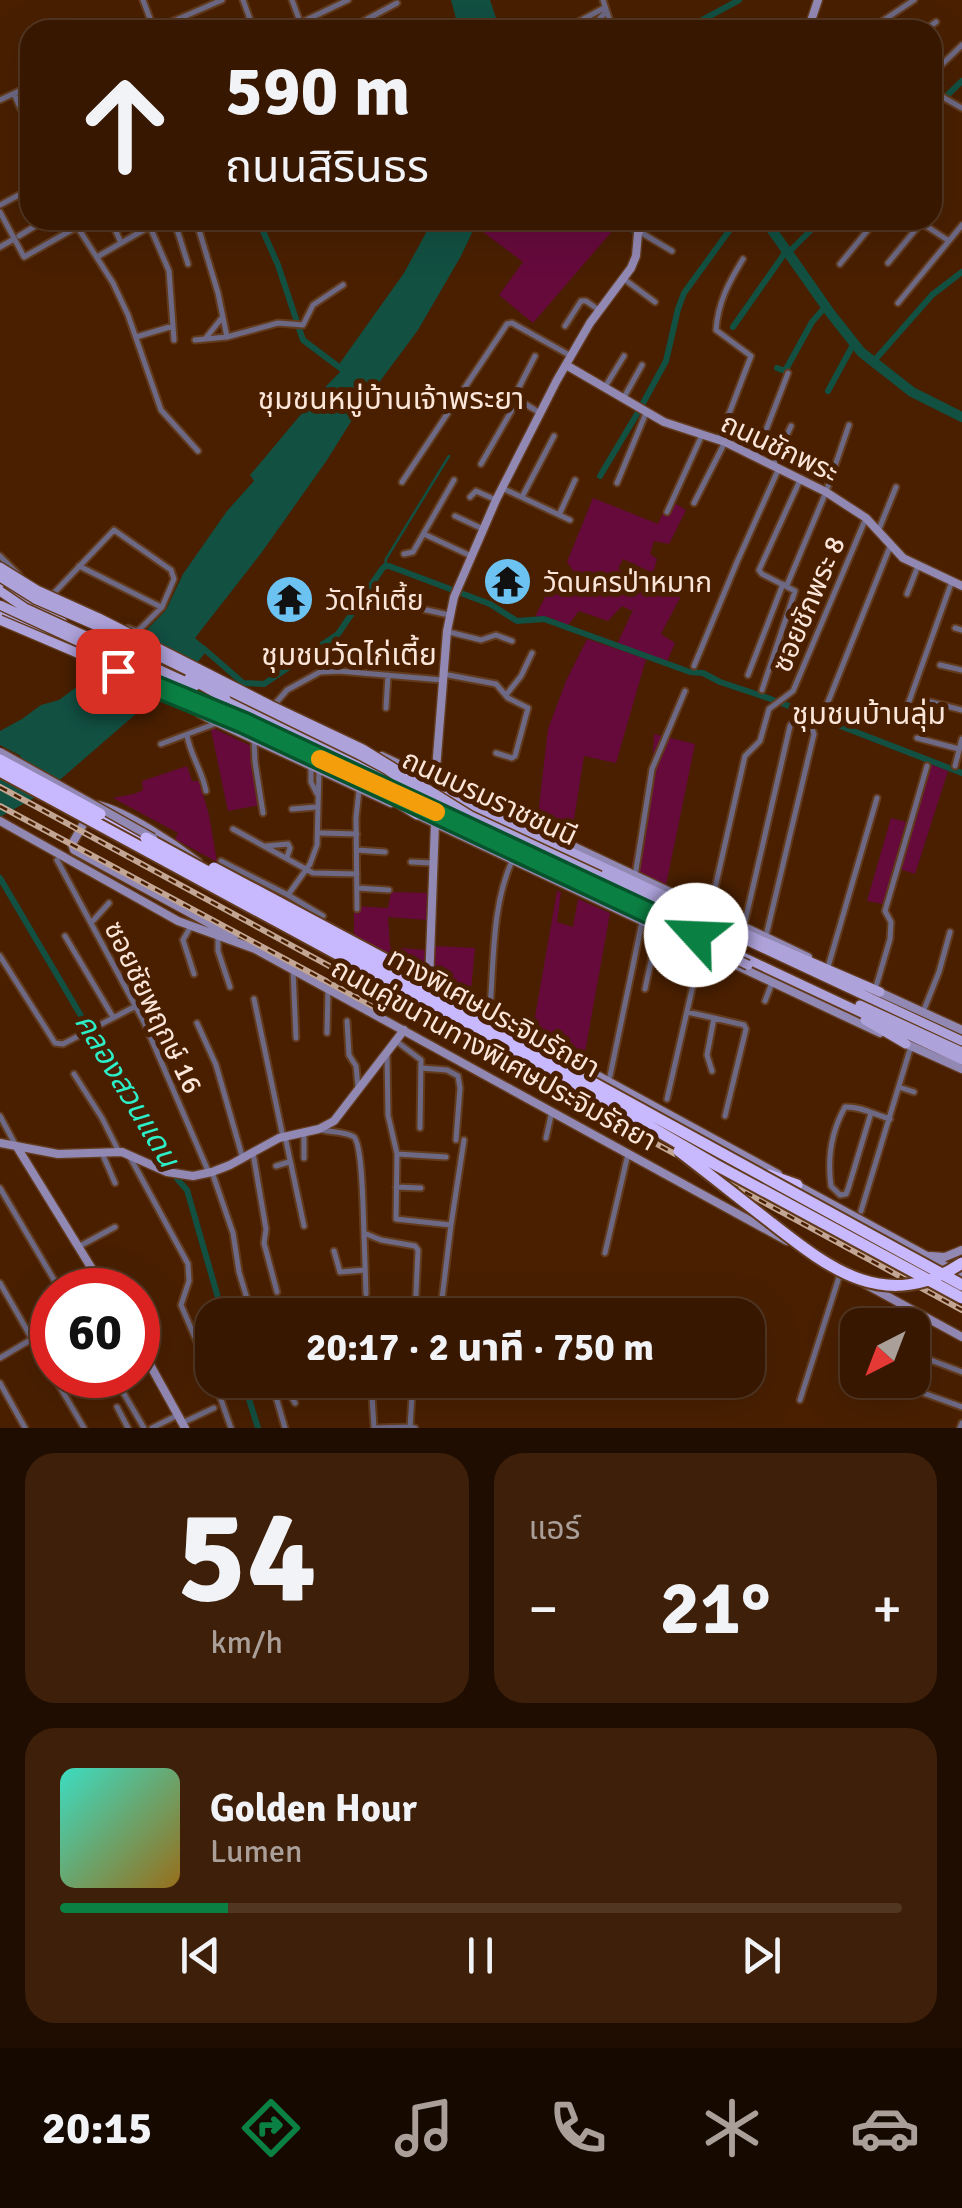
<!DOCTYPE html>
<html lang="th">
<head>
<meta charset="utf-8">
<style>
	:root { --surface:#371700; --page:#3e200a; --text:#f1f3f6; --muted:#aa9f99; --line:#513622; --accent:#0b8043 }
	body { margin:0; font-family:Signika,"Noto Sans Thai",sans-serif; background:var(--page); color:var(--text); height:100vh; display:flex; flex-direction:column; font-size:38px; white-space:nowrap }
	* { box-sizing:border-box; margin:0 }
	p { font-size:32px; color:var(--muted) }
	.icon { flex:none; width:55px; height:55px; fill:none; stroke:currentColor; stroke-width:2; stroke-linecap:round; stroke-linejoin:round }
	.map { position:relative; height:1428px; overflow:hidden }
	.side { display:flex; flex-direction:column; gap:25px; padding:25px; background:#1e0d00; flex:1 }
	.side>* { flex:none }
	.banner { position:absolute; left:20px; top:20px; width:922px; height:210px; border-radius:30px; box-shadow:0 10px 40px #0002,0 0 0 2px var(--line); background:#371700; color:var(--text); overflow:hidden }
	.needle { width:65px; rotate:222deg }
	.fabs { position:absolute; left:840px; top:1308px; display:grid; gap:20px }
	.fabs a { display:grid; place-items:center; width:90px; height:90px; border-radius:20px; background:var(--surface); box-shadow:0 10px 40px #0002,0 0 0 2px var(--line); font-size:50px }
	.speed { position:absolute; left:30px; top:1268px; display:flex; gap:20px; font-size:50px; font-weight:700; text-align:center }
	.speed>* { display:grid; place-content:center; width:130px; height:130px; border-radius:50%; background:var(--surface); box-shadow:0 10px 40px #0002,0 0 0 2px var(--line); line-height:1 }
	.speed .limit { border:15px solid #d22; background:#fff; color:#111 }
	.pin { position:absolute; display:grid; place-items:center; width:85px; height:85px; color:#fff; margin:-42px; border-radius:20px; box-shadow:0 5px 15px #0006 }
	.me { position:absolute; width:110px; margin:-55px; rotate:295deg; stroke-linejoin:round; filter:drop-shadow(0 0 8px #0008) }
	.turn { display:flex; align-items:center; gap:35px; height:210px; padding:0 40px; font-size:45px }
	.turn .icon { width:130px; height:130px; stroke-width:2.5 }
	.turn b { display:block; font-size:70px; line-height:85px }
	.big { font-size:75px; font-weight:800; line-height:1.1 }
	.side .card { flex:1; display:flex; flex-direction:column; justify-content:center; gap:15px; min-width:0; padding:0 35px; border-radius:30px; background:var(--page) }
	.side .dial { align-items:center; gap:0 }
	.dial b { font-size:130px; line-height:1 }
	.song { display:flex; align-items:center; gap:30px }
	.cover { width:120px; height:120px; border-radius:15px; background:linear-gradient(135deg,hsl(170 70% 55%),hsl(40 70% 35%)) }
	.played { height:10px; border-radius:5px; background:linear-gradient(90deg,var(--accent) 20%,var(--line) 20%) }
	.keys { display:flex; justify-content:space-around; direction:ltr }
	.heat { display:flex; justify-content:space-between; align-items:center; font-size:55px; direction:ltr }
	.side .tiles { flex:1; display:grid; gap:25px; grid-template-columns:1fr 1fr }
	.card:last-child { grid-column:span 2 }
	.trip { position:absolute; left:195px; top:1298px; width:570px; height:100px; border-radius:30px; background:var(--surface); box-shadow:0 10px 40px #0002,0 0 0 2px var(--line); font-weight:800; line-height:100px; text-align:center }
	.tab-bar { display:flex; height:160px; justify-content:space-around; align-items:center; background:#160900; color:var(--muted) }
	.tab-bar .icon { width:70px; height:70px }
	.tab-bar .on { color:var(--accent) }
	.tab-bar b { font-size:45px; color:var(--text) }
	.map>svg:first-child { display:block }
	.green { fill:#660a3c }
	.water { fill:#125042 }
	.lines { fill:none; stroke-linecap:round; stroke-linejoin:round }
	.stream { stroke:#125042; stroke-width:2.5 }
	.canal { stroke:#125042; stroke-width:6 }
	.river { stroke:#125042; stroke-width:10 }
	.street-casing { stroke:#623b1e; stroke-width:9 }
	.secondary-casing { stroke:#623b1e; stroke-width:11 }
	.primary-casing { stroke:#623b1e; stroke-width:12 }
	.highway-casing { stroke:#623b1e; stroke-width:15 }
	.street { stroke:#6d6883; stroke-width:5 }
	.secondary { stroke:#9288b4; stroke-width:8 }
	.primary { stroke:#aea2da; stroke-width:9 }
	.highway { stroke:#c8b8fd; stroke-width:11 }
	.rail-casing { stroke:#c2a693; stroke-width:6 }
	.rail { stroke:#491f00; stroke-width:2.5; stroke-dasharray:8; stroke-linecap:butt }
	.secondary-bridge-casing { stroke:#623b1e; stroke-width:11; stroke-linecap:butt }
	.primary-bridge-casing { stroke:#623b1e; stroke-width:12; stroke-linecap:butt }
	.highway-bridge-casing { stroke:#623b1e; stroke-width:15; stroke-linecap:butt }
	.secondary-bridge { stroke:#9288b4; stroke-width:8 }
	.primary-bridge { stroke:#aea2da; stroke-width:9 }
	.highway-bridge { stroke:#c8b8fd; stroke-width:11 }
	.route-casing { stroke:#07532c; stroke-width:25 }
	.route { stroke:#0b8043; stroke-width:18 }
	.slow { stroke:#f59e0b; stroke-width:18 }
	.labels { text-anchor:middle; stroke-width:10; stroke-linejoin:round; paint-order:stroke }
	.street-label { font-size:28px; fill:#fbe6d9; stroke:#491f00 }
	.poi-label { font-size:28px; fill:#fbe6d9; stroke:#491f00; text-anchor:start }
	.neighbourhood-label { font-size:30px; fill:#fbe6d9; stroke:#491f00 }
	.water-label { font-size:30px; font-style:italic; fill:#2cefc8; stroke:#491f00 }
</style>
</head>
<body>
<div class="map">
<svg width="962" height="1428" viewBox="0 0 962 1428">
	<rect width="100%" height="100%" fill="#491f00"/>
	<path class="green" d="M478 220H559L570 229 579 220H600L614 229 533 323 499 295 523 262 475 226Z
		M593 498 658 524 669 500 686 510 669 544 654 541 650 554 657 559 653 573 623 559 618 569 647 585 652 576 683 592 661 634 675 643 667 662 617 644 635 606 632 611 622 606 608 621 579 611 568 625 546 616 535 617 553 581 571 588 577 576 567 562Z
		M587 639 646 659 616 763 584 756 572 832 576 843 537 824 548 729 566 681Z
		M213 728 253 747 260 805 228 811 211 730Z
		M654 734 695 744 666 885 631 869 653 755Z
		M931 764 948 771 915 874 900 869Z
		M187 766 192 781H199L209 815 217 862 175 839 178 833 113 798 134 794 143 790 142 781Z
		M891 818 906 822 883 904 867 901Z
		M557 891 561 892 557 922 573 927 578 899 610 913 583 1063 568 1053 569 1040 552 1032 548 1042 532 1034Z
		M391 892 427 893 428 920 388 917 390 947 425 950 424 984 354 947V906L388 908Z
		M434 946 475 948 470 1000 433 979Z"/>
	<path class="water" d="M451 0H490L500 30H459Z
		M433 220H478L461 256 418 330 355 415 327 460 262 552 195 638 208 649 169 699 156 700 137 713 62 778 41 794 0 817V769L21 756 0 745V731L22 719 41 705 59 700 79 685 107 671 166 610 183 574 227 511 254 481 250 475C280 441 307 404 340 372V363L404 273Z"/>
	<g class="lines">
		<path class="stream" d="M612 220 634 233
			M385 566 386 559 449 456"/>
		<path class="canal" d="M684 30 739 0
			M932 110 962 81
			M258 220 278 265 303 340 343 370
			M789 252 821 220
			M733 327 787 250
			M873 362 932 295 962 272
			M777 368 785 371 812 322 826 306
			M828 391 854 343
			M642 405 666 361 678 309 684 293 737 220
			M600 476 637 414
			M203 648 243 683 264 684 338 634 382 569 385 566H389L490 604 517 621 544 619 690 672 703 673 720 682 768 698 962 773
			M0 878 144 1123 178 1180 187 1190 223 1315
			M243 1380 258 1428"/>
		<path class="river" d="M765 220 831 314 861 352 912 392 962 417"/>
		<defs>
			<path id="street" d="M143 0 154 29
				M243 0 251 22
				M292 0 303 30
				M603 0 613 30
				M811 22 825 30
				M300 23 348 0
				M553 28 565 29 604 8
				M602 29 600 18 606 12
				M153 30 222 0
				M347 30 397 3
				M869 30 914 0
				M925 30 936 22
				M932 74 962 45
				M932 91 962 108
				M14 94 30 129
				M0 100 30 86
				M0 205 30 189
				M0 212 24 257 77 227
				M73 220 113 283 128 315 161 410 198 451
				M111 220 121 243
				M147 220 169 271 174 340
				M174 220 188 264
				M917 220 949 241
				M640 232 672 251
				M19 236 45 220
				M0 247 14 239
				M97 257 161 220
				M888 263 921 223
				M840 264 876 220
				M624 279 655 302
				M898 303 962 225
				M565 326 581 301H586L599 310
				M136 337 173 326
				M227 337 278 323 303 325 313 305 343 285
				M205 339 221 319
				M195 340 227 337 218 293 196 220
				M535 356 514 397 540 413
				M605 387 624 356
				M623 399 642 365
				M719 440 751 356 716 330C718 302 729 282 743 259
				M756 456 788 373
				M481 464 517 401
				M774 464 791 426
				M402 482 507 324 512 323 571 356
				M617 483 646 413
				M502 488 570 520
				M470 497 476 491 496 500
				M522 497 554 436
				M694 503 725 442
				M667 512 702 435
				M559 515 575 480
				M455 516 483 529
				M879 529 896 487
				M424 534 471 556
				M404 554 413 552 454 480
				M0 556 19 575
				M79 566 161 607
				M787 585 826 492 849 425
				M53 594 114 530 171 570 174 579 162 607 140 629 136 631 128 628
				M907 594 918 566
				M422 609 449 615
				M955 628 962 630
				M449 632 481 640 496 635 512 641
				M940 665 962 670
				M694 666 737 562 779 468
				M443 674 496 684 508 698 528 708 515 756 512 758 496 753
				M748 675 783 584
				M762 690 795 591 762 574 759 570 801 478
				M506 695 521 676 532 653
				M927 701 962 710
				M275 704 287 690 320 672 339 671 442 680
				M386 708 388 675
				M906 710 952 581
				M824 712 891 544
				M187 735C190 755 202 770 206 791
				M917 738 959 749
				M254 740 255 762 263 813
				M161 744 217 723
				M955 766 962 739
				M311 767V782L317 794
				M292 809 317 807
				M233 829 313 873 357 874
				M320 833 357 834
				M266 846 288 844 290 848 287 857
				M357 850 385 852
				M57 860 144 1022 209 1173
				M221 861 288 895 310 864 317 845 319 771
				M411 862 433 863
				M635 876 652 769 685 691
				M357 888 389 890
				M288 895 323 916
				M357 909 356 818 359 790
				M710 910 745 756 760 741 769 709 793 691 866 518
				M91 923 109 903
				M191 926 183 940 194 974
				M744 926 790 726 793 722 800 721 811 726 814 734 766 936
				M65 936 113 1017
				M218 936V951L230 987
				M0 956 55 1043 63 1044 136 1006
				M828 967 877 798
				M293 970 296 1038
				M645 989 658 929
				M875 990 890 939 891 922 885 911 927 766
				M254 999 283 1137
				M765 1001 772 983
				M490 1008C494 959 492 905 512 861
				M687 1012 714 1018 707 1055 712 1071
				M923 1012 939 972 950 932
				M714 1018 744 1025 746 1029 725 1116
				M347 1021 349 1055 356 1066 358 1087
				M197 1023 216 1065 243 1159
				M327 1033 328 989
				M396 1041 421 1060 420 1128
				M387 1055 388 1115 397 1154 396 1219 451 1225 440 1315
				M421 1068 447 1070 458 1076 460 1088 456 1140
				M74 1074 102 1118 119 1152
				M610 1076 642 922
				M899 1087 914 1092
				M667 1099 701 950
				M871 1113 848 1189 846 1194 840 1195 831 1186C827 1157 831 1132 845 1107 860 1106 876 1115 890 1119
				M0 1116 15 1144
				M322 1130C331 1132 347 1132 354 1137 363 1146 363 1216 364 1233L381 1240 415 1246 418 1250 415 1315
				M285 1136 304 1226
				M546 1138 552 1111
				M102 1153 115 1183
				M253 1153 266 1229 264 1243 277 1292
				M397 1154 446 1157
				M130 1157 188 1264 189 1281 181 1305 212 1377
				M304 1158V1132
				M276 1166 289 1162
				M212 1172 233 1233 239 1272 252 1315
				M396 1187 421 1188
				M0 1188 60 1290
				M861 1211 911 1046
				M451 1225 464 1140
				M364 1233 366 1294
				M78 1247 115 1227
				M334 1251 340 1272 365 1270
				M605 1253 628 1154
				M0 1283 52 1374
				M440 1312 459 1313
				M912 1353 962 1372
				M0 1358 32 1339
				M53 1375 84 1428
				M113 1375 144 1428
				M214 1380 231 1428
				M271 1380 285 1428
				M371 1380 374 1428 410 1427
				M413 1380 410 1427 415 1428
				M887 1380 962 1407
				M0 1383 25 1428
				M274 1389 287 1388 295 1403
				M800 1400 840 1274
				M117 1407 128 1428
				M182 1423 214 1408
				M152 1428 178 1415
				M960 1428 962 1423"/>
			<path id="secondary" d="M808 30 818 0
				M566 365 664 422 725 442 826 492 866 518 903 558 962 586
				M192 701 199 713 206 717 391 803
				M382 756 808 957
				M435 782 447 631 454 597 496 500 557 380 590 323 631 268 636 256 638 233 646 220
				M98 805C127 812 173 843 198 862
				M413 813 880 1033
				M88 816 72 844 74 850 234 937
				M0 821 178 921 255 949 787 1241
				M429 983 435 824
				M879 992 962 1030
				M504 1029 531 1039 778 1174
				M902 1042 962 1069
				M0 1143 58 1154 122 1152 167 1172 193 1176 212 1172 230 1165 279 1138 319 1129 334 1121 404 1030
				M17 1147 105 1290
				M795 1184 962 1275
				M930 1256 945 1257 962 1250
				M865 1284 962 1337
				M138 1343 185 1428"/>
			<path id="primary" d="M0 584 62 621
				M0 613 67 644 78 637
				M226 699 395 779
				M244 723 486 836
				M427 785 762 941 880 992
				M381 793 417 815
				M505 845 962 1060
				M596 870 962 1041
				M860 1005 962 1052
				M865 1020 906 1044"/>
			<path id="highway" d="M100 814 146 838
				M769 1175 797 1185"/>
		</defs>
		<use href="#street" class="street-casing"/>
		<use href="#secondary" class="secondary-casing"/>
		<use href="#primary" class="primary-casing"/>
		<use href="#highway" class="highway-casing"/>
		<use href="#street" class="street"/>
		<use href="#secondary" class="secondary"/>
		<use href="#primary" class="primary"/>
		<use href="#highway" class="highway"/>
		<defs>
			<path id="rail" d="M0 787 962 1310
				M0 806 382 1011"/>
		</defs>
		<use href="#rail" class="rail-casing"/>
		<use href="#rail" class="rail"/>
		<defs>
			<path id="secondary-bridge" d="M0 752 153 838"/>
			<path id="primary-bridge" d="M0 567 37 590 99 618 270 705 363 749 471 816 600 876
				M0 577 35 599 95 625 360 755 386 769 453 815 597 883
				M0 591 25 608 195 686
				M0 605 189 693 244 723
				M0 620 209 709
				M189 678 226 699
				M481 834 516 856 748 965"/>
			<path id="highway-bridge" d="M0 760 100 814
				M0 771 424 1001 637 1119 716 1165 962 1298
				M146 838 962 1285
				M214 868 465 1002 504 1028
				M679 1151C709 1174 739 1198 770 1222 830 1269 886 1314 962 1263"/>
		</defs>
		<use href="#secondary-bridge" class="secondary-bridge-casing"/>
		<use href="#primary-bridge" class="primary-bridge-casing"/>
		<use href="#highway-bridge" class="highway-bridge-casing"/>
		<use href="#secondary-bridge" class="secondary-bridge"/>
		<use href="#primary-bridge" class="primary-bridge"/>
		<use href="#highway-bridge" class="highway-bridge"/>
	</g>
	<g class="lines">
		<defs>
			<path id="route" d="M118 671 244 723 696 935"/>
		</defs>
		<use href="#route" class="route-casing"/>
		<use href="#route" class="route"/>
		<path class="slow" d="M320 759 436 812"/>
	</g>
	<defs>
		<symbol id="temple-disc" viewBox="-11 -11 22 22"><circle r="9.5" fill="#6cc3f2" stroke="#491f00"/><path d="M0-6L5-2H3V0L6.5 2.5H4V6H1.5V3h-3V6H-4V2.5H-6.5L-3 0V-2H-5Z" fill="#111"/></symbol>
	</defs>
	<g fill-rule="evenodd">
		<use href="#temple-disc" x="480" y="554" width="55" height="55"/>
		<use href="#temple-disc" x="262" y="572" width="55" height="55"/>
	</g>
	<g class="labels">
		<g class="street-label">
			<text transform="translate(780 447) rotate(25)" y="10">ถนนชักพระ</text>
			<text transform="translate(808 604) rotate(-67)" y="10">ซอยชักพระ 8</text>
			<text transform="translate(490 797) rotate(25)" y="10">ถนนบรมราชชนนี</text>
			<text transform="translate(154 1007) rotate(64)" y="10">ซอยชัยพฤกษ์ 16</text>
			<text transform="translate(494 1012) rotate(29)" y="10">ทางพิเศษประจิมรัถยา</text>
			<text transform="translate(494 1054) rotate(29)" y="10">ถนนคู่ขนานทางพิเศษประจิมรัถยา</text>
		</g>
		<g class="poi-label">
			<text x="543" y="592">วัดนครป่าหมาก</text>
			<text x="325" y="610">วัดไก่เตี้ย</text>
		</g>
		<g class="neighbourhood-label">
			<text x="391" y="409">ชุมชนหมู่บ้านเจ้าพระยา</text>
			<text x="349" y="665">ชุมชนวัดไก่เตี้ย</text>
			<text x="869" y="724">ชุมชนบ้านลุ่ม</text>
		</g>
		<g class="water-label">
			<text transform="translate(127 1090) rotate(59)" y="10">คลองสวนแดน</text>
		</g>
	</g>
</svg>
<div class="fabs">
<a><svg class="needle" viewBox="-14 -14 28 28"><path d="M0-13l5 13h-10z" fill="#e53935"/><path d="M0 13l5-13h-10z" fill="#aa9f99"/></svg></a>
</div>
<div class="speed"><div class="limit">60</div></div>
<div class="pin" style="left:118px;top:671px;background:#d93025"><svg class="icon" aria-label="arrive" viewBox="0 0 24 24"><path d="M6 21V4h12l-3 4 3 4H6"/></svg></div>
<svg class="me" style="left:696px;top:935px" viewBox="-20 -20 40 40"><circle r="19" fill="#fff"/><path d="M0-13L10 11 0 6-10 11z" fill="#0b8043"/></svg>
<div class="trip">20:17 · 2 นาที · 750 m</div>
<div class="banner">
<div class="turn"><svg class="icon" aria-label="ahead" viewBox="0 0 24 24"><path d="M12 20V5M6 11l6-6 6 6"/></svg><div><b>590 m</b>ถนนสิรินธร</div></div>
</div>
</div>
<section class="side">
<div class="tiles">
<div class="card dial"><b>54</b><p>km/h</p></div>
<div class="card"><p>แอร์</p>
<div class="heat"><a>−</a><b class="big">21°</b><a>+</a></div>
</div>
<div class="card">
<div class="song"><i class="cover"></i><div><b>Golden Hour</b><p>Lumen</p></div></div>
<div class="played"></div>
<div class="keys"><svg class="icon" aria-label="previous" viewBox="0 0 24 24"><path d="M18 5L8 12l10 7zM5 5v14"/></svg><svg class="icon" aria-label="pause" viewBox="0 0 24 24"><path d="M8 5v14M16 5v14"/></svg><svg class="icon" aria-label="next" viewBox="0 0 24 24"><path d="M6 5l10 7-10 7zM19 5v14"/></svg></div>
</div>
</div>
</section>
<nav class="tab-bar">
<b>20:15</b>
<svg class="icon on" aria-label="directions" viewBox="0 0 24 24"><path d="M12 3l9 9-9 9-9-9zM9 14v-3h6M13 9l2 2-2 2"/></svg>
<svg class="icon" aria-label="music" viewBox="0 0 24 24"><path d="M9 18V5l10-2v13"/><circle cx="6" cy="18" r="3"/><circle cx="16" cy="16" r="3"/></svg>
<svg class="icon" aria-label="phone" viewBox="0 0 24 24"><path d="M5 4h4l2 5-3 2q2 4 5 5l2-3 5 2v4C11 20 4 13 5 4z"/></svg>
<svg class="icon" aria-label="climate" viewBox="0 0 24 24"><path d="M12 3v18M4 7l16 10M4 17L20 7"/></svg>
<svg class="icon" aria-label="car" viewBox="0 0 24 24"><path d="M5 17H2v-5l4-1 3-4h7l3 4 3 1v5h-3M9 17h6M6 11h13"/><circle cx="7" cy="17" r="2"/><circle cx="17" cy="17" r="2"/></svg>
</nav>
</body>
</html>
